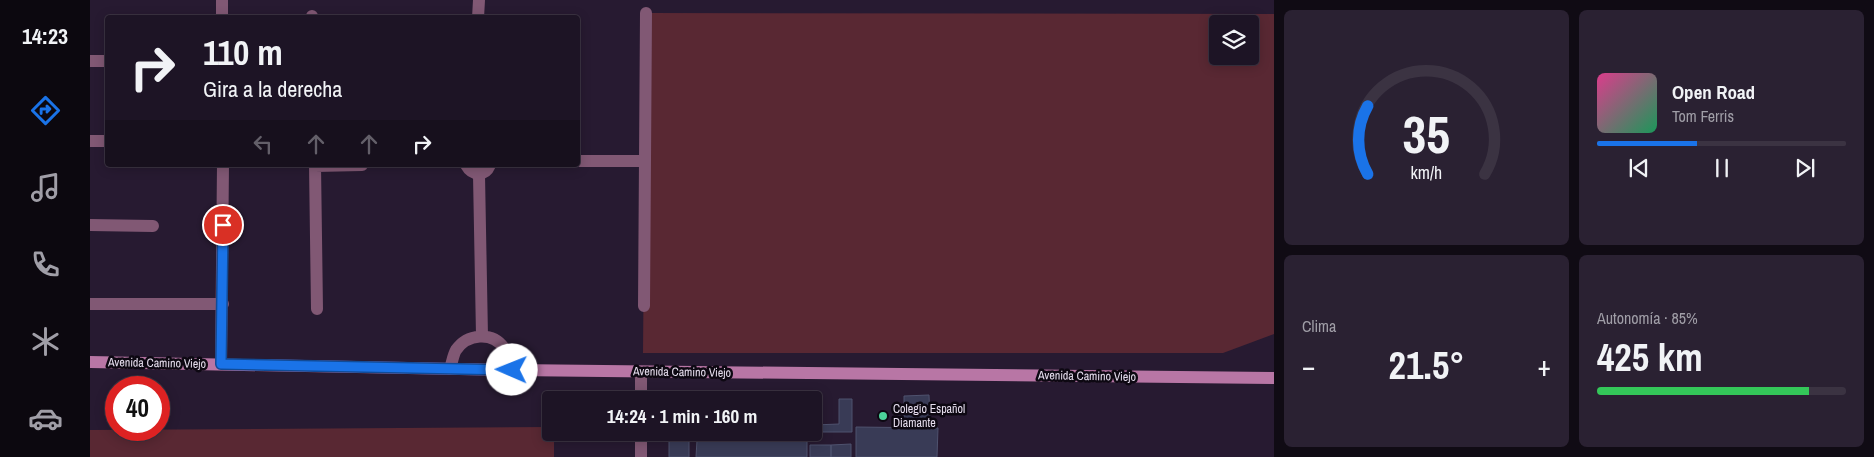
<!DOCTYPE html>
<html lang="es">
<head>
<meta charset="utf-8">
<style>
	:root { --surface:#1d1425; --page:#2a2132; --text:#f1f3f6; --muted:#a09ea7; --line:#3b3342; --accent:#1a73e8 }
	body { margin:0; font-family:"Archivo Narrow",sans-serif; background:var(--page); color:var(--text); height:100vh; display:flex; flex-direction:column; font-size:19px; white-space:nowrap }
	* { box-sizing:border-box; margin:0 }
	p { font-size:16px; color:var(--muted) }
	.icon { flex:none; width:28px; height:28px; fill:none; stroke:currentColor; stroke-width:2; stroke-linecap:round; stroke-linejoin:round }
	.map { position:relative; flex:1; overflow:hidden }
	.side { display:flex; flex-direction:column; gap:10px; padding:10px; background:#100b14; width:600px }
	.side>* { flex:none }
	.top-card { position:absolute; left:15px; top:15px; width:475px; height:152px; border-radius:5px; box-shadow:0 2px 12px #0003,0 0 0 1px var(--line); background:#1d1425; color:var(--text); overflow:hidden }
	.fabs { position:absolute; left:1119px; top:15px; display:grid; gap:10px }
	.fabs a { display:grid; place-items:center; width:50px; height:50px; border-radius:5px; background:var(--surface); box-shadow:0 2px 12px #0003,0 0 0 1px var(--line); font-size:25px }
	.speed { position:absolute; left:15px; top:376px; display:flex; gap:10px; font-size:25px; font-weight:700; text-align:center }
	.speed>* { display:grid; place-content:center; width:65px; height:65px; border-radius:50%; background:var(--surface); box-shadow:0 2px 12px #0003,0 0 0 1px var(--line); line-height:1 }
	.speed .limit { border:8px solid #d22; background:#fff; color:#111 }
	.pin { position:absolute; display:grid; place-items:center; width:42px; height:42px; color:#fff; margin:-21px; border:2px solid #fff; border-radius:50%; box-shadow:0 1px 5px #0007 }
	.me { position:absolute; width:55px; margin:-28px; rotate:271deg; stroke-linejoin:round; filter:drop-shadow(0 0 4px #0008) }
	.turn { display:flex; align-items:center; gap:18px; height:105px; padding:0 15px; font-size:22px }
	.turn .icon { width:65px; height:65px; stroke-width:2.5 }
	.turn b { display:block; font-size:35px; line-height:42px }
	.lanes { display:flex; align-items:center; height:48px; padding:0 15px; background:#0003; justify-content:center; gap:25px; direction:ltr }
	.lanes .off { opacity:.35 }
	.big { font-size:38px; font-weight:700; line-height:1.1 }
	.side .card { flex:1; display:flex; flex-direction:column; justify-content:center; gap:8px; min-width:0; padding:0 18px; border-radius:8px; background:var(--page) }
	.side .dial { align-items:center; gap:0 }
	.dial svg { height:130px; overflow:visible; fill:none; stroke:var(--line); stroke-width:7; stroke-linecap:round; text-anchor:middle }
	.dial text { fill:var(--text); stroke:none }
	.song { display:flex; align-items:center; gap:15px }
	.cover { width:60px; height:60px; border-radius:8px; background:linear-gradient(135deg,hsl(330 70% 55%),hsl(150 70% 35%)) }
	.played { height:5px; border-radius:2px; background:linear-gradient(90deg,var(--accent) 40%,var(--line) 40%) }
	.keys { display:flex; justify-content:space-around; direction:ltr }
	.heat { display:flex; justify-content:space-between; align-items:center; font-size:28px; direction:ltr }
	.charge { height:8px; border-radius:4px; background:linear-gradient(90deg,#34c759 85%,var(--line) 0) }
	.side .tiles { flex:1; display:grid; gap:10px; grid-template-columns:repeat(2,1fr) }
	.trip { position:absolute; left:452px; top:391px; width:280px; height:50px; border-radius:5px; background:var(--surface); box-shadow:0 2px 12px #0003,0 0 0 1px var(--line); font-weight:700; line-height:50px; text-align:center }
	main { display:flex; flex:1; min-height:0 }
	.tab-bar { display:flex; flex-direction:column; width:90px; justify-content:space-around; align-items:center; background:#0c080f; color:var(--muted) }
	.tab-bar .icon { width:35px; height:35px }
	.tab-bar .current { color:var(--accent) }
	.tab-bar b { font-size:22px; color:var(--text) }
	.map>svg:first-child { display:block }
	.green { fill:#592833; fill-rule:evenodd }
	.building { fill:#393b56; stroke:#4f526e }
	.lines { fill:none; stroke-linecap:round; stroke-linejoin:round }
	.street { stroke:#815874; stroke-width:12 }
	.secondary { stroke:#b876a5; stroke-width:12 }
	.route-casing { stroke:#114b97; stroke-width:12 }
	.route { stroke:#1a73e8; stroke-width:9 }
	.poi-dot { fill:#4cd39a; stroke:#0d0812; stroke-width:2 }
	.labels { text-anchor:middle; stroke-width:5; stroke-linejoin:round; paint-order:stroke }
	.street-label { font-size:12px; fill:#e6deee; stroke:#0d0812 }
	.poi-label { font-size:12px; fill:#e6deee; stroke:#0d0812; text-anchor:start }
</style>
</head>
<body>
<main>
<nav class="tab-bar">
<b>14:23</b>
<svg class="icon current" aria-label="directions" viewBox="0 0 24 24"><path d="M12 3l9 9-9 9-9-9zM9 14v-3h6M13 9l2 2-2 2"/></svg>
<svg class="icon" aria-label="music" viewBox="0 0 24 24"><path d="M9 18V5l10-2v13"/><circle cx="6" cy="18" r="3"/><circle cx="16" cy="16" r="3"/></svg>
<svg class="icon" aria-label="phone" viewBox="0 0 24 24"><path d="M5 4h4l2 5-3 2q2 4 5 5l2-3 5 2v4C11 20 4 13 5 4z"/></svg>
<svg class="icon" aria-label="climate" viewBox="0 0 24 24"><path d="M12 3v18M4 7l16 10M4 17L20 7"/></svg>
<svg class="icon" aria-label="car" viewBox="0 0 24 24"><path d="M5 17H2v-5l4-1 3-4h7l3 4 3 1v5h-3M9 17h6M6 11h13"/><circle cx="7" cy="17" r="2"/><circle cx="17" cy="17" r="2"/></svg>
</nav>
<div class="map">
<svg width="1184" height="457" viewBox="0 0 1184 457">
	<rect width="100%" height="100%" fill="#271a31"/>
	<path class="green" d="M556 13 1184 14V334L1133 353H553ZM1128 24H1160V56H1128Z
		M461 427V432L464 433V457H0V430Z"/>
	<path class="building" d="M839 395 840 421 814 422V396Z
		M749 399H762V432H727V439L698 440V432H724V425L749 424Z
		M766 427 848 428 847 457H766Z
		M579 439H599V457H579Z
		M717 439V457H606L607 440Z
		M761 444V457H741V445Z
		M720 445H741V457H720Z"/>
	<g class="lines">
		<path class="street" d="M132 0V18
			M222 16V18
			M388 18 389 0
			M0 61H18
			M0 141H18
			M488 161H554
			M225 165 227 309
			M376 165C382 176 395 177 400 165
			M225 166 272 165
			M389 175 392 336
			M0 225 63 226
			M0 304H133
			M554 306 556 13
			M131 364 133 165
			M360 369C362 363 363 355 366 350 377 334 402 331 414 348 419 353 420 364 422 370
			M551 372V400
			M551 432V457"/>
		<path class="secondary" d="M0 362 422 370 1184 378"/>
	</g>
	<g class="lines">
		<defs>
			<path id="route" d="M133 225 131 364 422 370"/>
		</defs>
		<use href="#route" class="route-casing"/>
		<use href="#route" class="route"/>
	</g>
	<circle class="poi-dot" cx="793" cy="416" r="5"/>
	<g class="labels">
		<g class="street-label">
			<text transform="translate(67 363) rotate(1)" y="4">Avenida Camino Viejo</text>
			<text transform="translate(592 372) rotate(1)" y="4">Avenida Camino Viejo</text>
			<text transform="translate(997 376) rotate(1)" y="4">Avenida Camino Viejo</text>
		</g>
		<g class="poi-label">
			<text x="803" y="413">Colegio Español<tspan x="803" dy="14">Diamante</tspan></text>
		</g>
	</g>
</svg>
<div class="fabs">
<a><svg class="icon" aria-label="layers" viewBox="0 0 24 24"><path d="M12 4l9 5-9 5-9-5zM3 14l9 5 9-5"/></svg></a>
</div>
<div class="speed"><div class="limit">40</div></div>
<div class="pin" style="left:133px;top:225px;background:#d93025"><svg class="icon" aria-label="arrive" viewBox="0 0 24 24"><path d="M6 21V4h12l-3 4 3 4H6"/></svg></div>
<svg class="me" style="left:422px;top:370px" viewBox="-20 -20 40 40"><circle r="19" fill="#fff"/><path d="M0-13L10 11 0 6-10 11z" fill="#1a73e8"/></svg>
<div class="trip">14:24 · 1 min · 160 m</div>
<div class="top-card">
<div class="turn"><svg class="icon" aria-label="right" viewBox="0 0 24 24"><path d="M7 20v-9h11M14 6l5 5-5 5"/></svg><div><b>110 m</b>Gira a la derecha</div></div>
<div class="lanes"><svg class="icon off" aria-label="left" viewBox="0 0 24 24"><path d="M17 20v-9H6M10 6l-5 5 5 5"/></svg><svg class="icon off" aria-label="ahead" viewBox="0 0 24 24"><path d="M12 20V5M6 11l6-6 6 6"/></svg><svg class="icon off" aria-label="ahead" viewBox="0 0 24 24"><path d="M12 20V5M6 11l6-6 6 6"/></svg><svg class="icon" aria-label="right" viewBox="0 0 24 24"><path d="M7 20v-9h11M14 6l5 5-5 5"/></svg></div>
</div>
</div>
<section class="side">
<div class="tiles">
<div class="card dial"><svg viewBox="0 0 100 80">
<path d="M14 69A42 42 0 1 1 86 69"/>
<path d="M14 69A42 42 0 0 1 14 27" stroke="#1a73e8"/>
<text x="50" y="56" font-size="32" font-weight="700">35</text>
<text x="50" y="72" font-size="11">km/h</text>
</svg></div>
<div class="card">
<div class="song"><i class="cover"></i><div><b>Open Road</b><p>Tom Ferris</p></div></div>
<div class="played"></div>
<div class="keys"><svg class="icon" aria-label="previous" viewBox="0 0 24 24"><path d="M18 5L8 12l10 7zM5 5v14"/></svg><svg class="icon" aria-label="pause" viewBox="0 0 24 24"><path d="M8 5v14M16 5v14"/></svg><svg class="icon" aria-label="next" viewBox="0 0 24 24"><path d="M6 5l10 7-10 7zM19 5v14"/></svg></div>
</div>
<div class="card"><p>Clima</p>
<div class="heat"><a>−</a><b class="big">21.5°</b><a>+</a></div>
</div>
<div class="card"><p>Autonomía · 85%</p><b class="big">425 km</b><div class="charge"></div></div>
</div>
</section>
</main>
</body>
</html>
